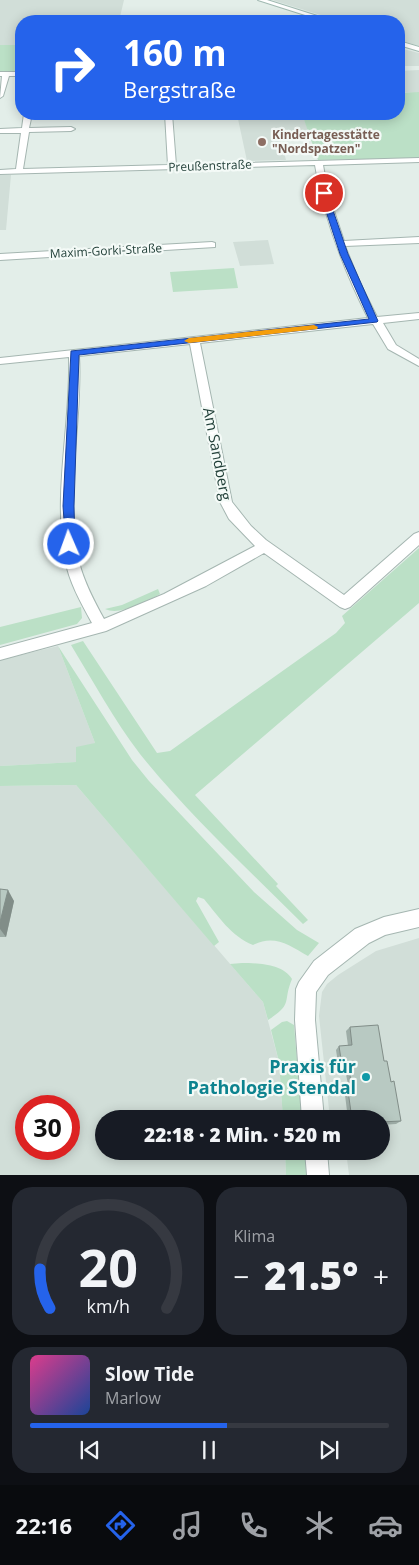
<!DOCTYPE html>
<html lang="de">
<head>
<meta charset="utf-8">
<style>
	:root { --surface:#171b24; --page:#242831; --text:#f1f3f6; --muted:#9ea1a6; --line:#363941; --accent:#2563eb }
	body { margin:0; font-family:"Open Sans",sans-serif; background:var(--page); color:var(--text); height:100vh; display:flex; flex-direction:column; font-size:19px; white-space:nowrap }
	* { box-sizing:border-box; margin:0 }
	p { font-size:16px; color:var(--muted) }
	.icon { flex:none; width:28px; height:28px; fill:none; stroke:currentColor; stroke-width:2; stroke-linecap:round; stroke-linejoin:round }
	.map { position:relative; height:1175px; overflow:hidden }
	.sheet { display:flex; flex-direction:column; gap:12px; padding:12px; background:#0d0f14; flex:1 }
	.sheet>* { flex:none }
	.banner { position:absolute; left:15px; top:15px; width:390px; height:105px; border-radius:20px; box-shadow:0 2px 12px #0003; background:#2563eb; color:#fff; overflow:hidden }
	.speed { position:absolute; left:15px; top:1095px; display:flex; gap:10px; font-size:25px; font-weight:700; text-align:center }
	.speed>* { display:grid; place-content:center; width:65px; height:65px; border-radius:50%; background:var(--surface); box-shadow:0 2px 12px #0003; line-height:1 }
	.speed .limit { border:8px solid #d22; background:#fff; color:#111 }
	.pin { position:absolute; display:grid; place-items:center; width:42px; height:42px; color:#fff; margin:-21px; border:2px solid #fff; border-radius:50%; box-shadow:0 1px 5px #0007 }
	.me { position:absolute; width:55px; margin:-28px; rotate:358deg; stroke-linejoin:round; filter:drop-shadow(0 0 4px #0008) }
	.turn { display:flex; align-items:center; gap:18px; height:105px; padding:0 25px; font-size:22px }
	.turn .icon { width:65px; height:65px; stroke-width:2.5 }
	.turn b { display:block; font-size:35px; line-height:42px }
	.big { font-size:38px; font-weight:800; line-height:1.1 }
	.sheet .widget { flex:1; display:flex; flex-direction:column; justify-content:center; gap:8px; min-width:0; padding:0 18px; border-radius:20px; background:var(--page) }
	.sheet .dial { align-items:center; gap:0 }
	.dial svg { height:130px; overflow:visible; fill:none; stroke:var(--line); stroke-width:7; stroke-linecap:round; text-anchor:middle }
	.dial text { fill:var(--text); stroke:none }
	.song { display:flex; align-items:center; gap:15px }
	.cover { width:60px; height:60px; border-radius:8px; background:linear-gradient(135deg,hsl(330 70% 55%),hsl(220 70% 35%)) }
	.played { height:5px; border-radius:2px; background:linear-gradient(90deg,var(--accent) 55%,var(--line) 55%) }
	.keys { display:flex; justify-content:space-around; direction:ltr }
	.heat { display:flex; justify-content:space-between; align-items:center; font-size:28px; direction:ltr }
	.sheet .tiles { flex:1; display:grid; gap:12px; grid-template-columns:1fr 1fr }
	.widget:last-child { grid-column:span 2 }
	.trip { position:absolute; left:95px; top:1110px; width:295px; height:50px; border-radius:25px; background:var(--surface); box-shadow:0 2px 12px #0003; font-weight:800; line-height:50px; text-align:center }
	.menu { display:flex; height:80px; justify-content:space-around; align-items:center; background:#090b0e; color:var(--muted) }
	.menu .icon { width:35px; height:35px }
	.menu .current { color:var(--accent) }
	.menu b { font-size:22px; color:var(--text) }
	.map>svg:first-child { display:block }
	.built { fill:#d1ded8; fill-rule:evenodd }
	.green { fill:#bbe0c6 }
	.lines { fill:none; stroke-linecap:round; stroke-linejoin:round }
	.minor-casing { stroke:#a5b6b1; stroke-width:2 }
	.secondary-casing { stroke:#a1bab2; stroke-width:2 }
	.minor { fill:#fff; fill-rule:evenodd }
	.secondary { fill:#fff; fill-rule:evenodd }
	.wall { fill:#9eada7 }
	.shaded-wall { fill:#818d88 }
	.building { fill:#b8c9c2; stroke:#818d88 }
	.route { fill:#2563eb; stroke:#184099 }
	.slow { fill:#f59e0b }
	.education-dot { fill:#8d6e63; stroke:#f4faf7; stroke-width:2 }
	.culture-dot { fill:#0f9aa8; stroke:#f4faf7; stroke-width:2 }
	.labels { text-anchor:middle; stroke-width:4.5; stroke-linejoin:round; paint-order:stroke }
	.far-education-label { font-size:12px; font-weight:bold; fill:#785e54; stroke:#f4faf7; text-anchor:start }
	.far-street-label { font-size:12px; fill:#224039; stroke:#f4faf7 }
	.street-label { font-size:15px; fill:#224039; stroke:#f4faf7 }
	.near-culture-label { font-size:18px; font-weight:bold; fill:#0d838f; stroke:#f4faf7; text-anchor:end }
</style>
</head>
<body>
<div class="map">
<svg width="419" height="1175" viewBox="0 0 419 1175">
	<rect width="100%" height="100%" fill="#e3eee9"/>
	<path class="built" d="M0 0H124L119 21H21V45H0Z
		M272 0H419V46L399 40V21H340Z
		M399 48 419 53V66H399Z
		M419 70V93L399 92V71Z
		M245 114H302L308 130 294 134H279L286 160 247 161 238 119H246Z
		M0 175H11L6 230H0Z
		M268 240 274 264 240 266 233 242Z
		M58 646 95 743 76 762 0 766V660Z
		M76 785 263 1002 279 1062 283 1119H104V1151H285L286 1175H0V786ZM26 1106H69V1149H26Z
		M419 938V1175H349L346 1151H381V1119H330L319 1016 322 992 327 984 338 975 376 951Z"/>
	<path class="green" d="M0 45H21V73H0Z
		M419 92V158L318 160 302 114H399V93Z
		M234 268 238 288 173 292 170 272Z
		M419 548V603L195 795 278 884 276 886 308 920 303 924C248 869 189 815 140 754 114 720 93 681 71 645L83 641 157 753 170 751 336 633 345 623 342 616Z
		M158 589 160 594 155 597C142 602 120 616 105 609L122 605Z
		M81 607 82 618 77 624 0 645V627Z
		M58 646 132 760 149 781 254 892 297 930 319 943 308 956C289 945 274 934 253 945 231 936 219 917 204 899L198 897 196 901 219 942 214 946 76 785 0 786V766L76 762V747L95 743Z
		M242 963C258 963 283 964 292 979 282 1003 294 1003 268 1020L263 1002 230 964Z
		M287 1021 294 1025 302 1119H283L279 1062 271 1030 282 1022Z
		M285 1151H305L306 1175H286Z"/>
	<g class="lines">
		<defs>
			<path id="minor" d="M0 72H21V76H9L3 96 0 98 2 76H0Z
				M24 114H32L29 128 71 127 75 129 71 131 29 132 23 169 168 165 165 114H172L176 165 419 158V162L323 165 328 193 344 241 419 237V243L345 246 360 283 377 317 419 313V319L383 323 396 345 419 359V366L388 349 373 324 200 343 232 502 251 526 266 540 344 595 414 534 419 532V545L350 607 345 609 340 607 264 553 206 586 106 631 0 660V648L92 623C81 603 69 582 65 559 53 492 71 424 69 357L0 364V358L368 318C344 270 324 219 315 165L0 174V170L16 169 21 133H0V129L22 128ZM190 344 220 502 229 519 255 546 164 594 104 619C94 601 84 582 79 562 63 495 83 424 79 356Z
				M212 242 215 243V247L0 260V254Z
				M419 909V927L385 935 369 943 328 975 316 992 315 1020 324 1119H302L295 1020 296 989 299 982 314 961 355 929 384 917Z
				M305 1151H327L329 1175H307Z"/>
			<path id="secondary" d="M258 0H267L333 21H324Z
				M399 41 419 47V51L399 45Z"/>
		</defs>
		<use href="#minor" class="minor-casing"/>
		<use href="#secondary" class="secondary-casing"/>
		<use href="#minor" class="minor"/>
		<use href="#secondary" class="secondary"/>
	</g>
	<path class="wall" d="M0 889 14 901 6 937H0Z
		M350 1027 384 1061 391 1082 401 1121 396 1124 381 1125V1119H348L344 1087 348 1084 345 1070 338 1063 336 1050 339 1046H348L346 1031Z"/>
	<path class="shaded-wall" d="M8 890 14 901 6 937 0 929V922Z"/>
	<path class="building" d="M0 889 8 890 0 922Z
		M378 1025 384 1061H387L391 1082 394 1081 401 1121 381 1122V1119H352L347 1084H351L349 1066 341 1059 339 1046 352 1045 350 1027Z"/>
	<path class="route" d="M324 191 327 193 348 254 378 321 377 322 79 355 74 506 75 544 69 548 66 547 63 506 71 351 369 319 340 254 320 193Z"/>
	<path class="slow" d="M314 325 318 327 317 329 189 343 184 341 189 338Z"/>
	<circle class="education-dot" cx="262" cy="142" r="5"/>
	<circle class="culture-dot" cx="366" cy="1077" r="5"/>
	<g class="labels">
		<g class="far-education-label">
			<text x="272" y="139">Kindertagesstätte<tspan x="272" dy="14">"Nordspatzen"</tspan></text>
		</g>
		<g class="far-street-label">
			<text transform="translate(210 166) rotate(-2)" y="4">Preußenstraße</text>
			<text transform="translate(106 251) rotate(-3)" y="4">Maxim-Gorki-Straße</text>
		</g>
		<g class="street-label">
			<text transform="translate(217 454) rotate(79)" y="5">Am Sandberg</text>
		</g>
		<g class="near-culture-label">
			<text x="356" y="1073">Praxis für<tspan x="356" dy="21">Pathologie Stendal</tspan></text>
		</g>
	</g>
</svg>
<div class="speed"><div class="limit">30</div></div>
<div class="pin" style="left:324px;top:193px;background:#d93025"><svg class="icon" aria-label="arrive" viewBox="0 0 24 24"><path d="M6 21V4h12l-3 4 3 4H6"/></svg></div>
<svg class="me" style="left:69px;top:544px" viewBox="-20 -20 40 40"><circle r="17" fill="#2563eb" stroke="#fff" stroke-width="3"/><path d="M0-11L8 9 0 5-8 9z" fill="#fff"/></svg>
<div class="trip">22:18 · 2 Min. · 520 m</div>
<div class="banner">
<div class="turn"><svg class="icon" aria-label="right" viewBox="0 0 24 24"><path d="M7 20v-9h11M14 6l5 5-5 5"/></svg><div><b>160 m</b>Bergstraße</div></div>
</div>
</div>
<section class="sheet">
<div class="tiles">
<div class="widget dial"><svg viewBox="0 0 100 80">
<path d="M14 69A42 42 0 1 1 86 69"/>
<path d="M14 69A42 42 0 0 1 8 45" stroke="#2563eb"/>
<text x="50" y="56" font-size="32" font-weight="700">20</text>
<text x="50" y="72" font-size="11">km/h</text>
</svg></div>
<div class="widget"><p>Klima</p>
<div class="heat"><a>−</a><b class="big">21.5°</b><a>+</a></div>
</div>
<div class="widget">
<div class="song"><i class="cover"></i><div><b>Slow Tide</b><p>Marlow</p></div></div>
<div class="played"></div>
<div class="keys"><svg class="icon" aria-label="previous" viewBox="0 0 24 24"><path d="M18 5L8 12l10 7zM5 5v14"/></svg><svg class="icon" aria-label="pause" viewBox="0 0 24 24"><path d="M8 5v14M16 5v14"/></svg><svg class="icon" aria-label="next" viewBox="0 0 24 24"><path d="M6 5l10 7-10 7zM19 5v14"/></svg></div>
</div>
</div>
</section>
<nav class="menu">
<b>22:16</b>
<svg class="icon current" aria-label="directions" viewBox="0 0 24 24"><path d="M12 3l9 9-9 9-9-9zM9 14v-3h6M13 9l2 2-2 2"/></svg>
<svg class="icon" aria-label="music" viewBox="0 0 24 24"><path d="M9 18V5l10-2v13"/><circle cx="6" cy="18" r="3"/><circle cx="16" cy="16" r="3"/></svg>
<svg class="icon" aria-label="phone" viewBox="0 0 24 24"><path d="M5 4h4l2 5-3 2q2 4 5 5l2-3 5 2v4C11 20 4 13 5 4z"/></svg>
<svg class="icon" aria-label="climate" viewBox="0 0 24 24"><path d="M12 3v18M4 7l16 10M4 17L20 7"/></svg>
<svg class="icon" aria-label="car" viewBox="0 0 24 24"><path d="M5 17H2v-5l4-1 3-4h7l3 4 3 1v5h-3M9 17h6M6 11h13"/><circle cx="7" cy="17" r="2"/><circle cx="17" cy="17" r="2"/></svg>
</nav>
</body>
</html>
